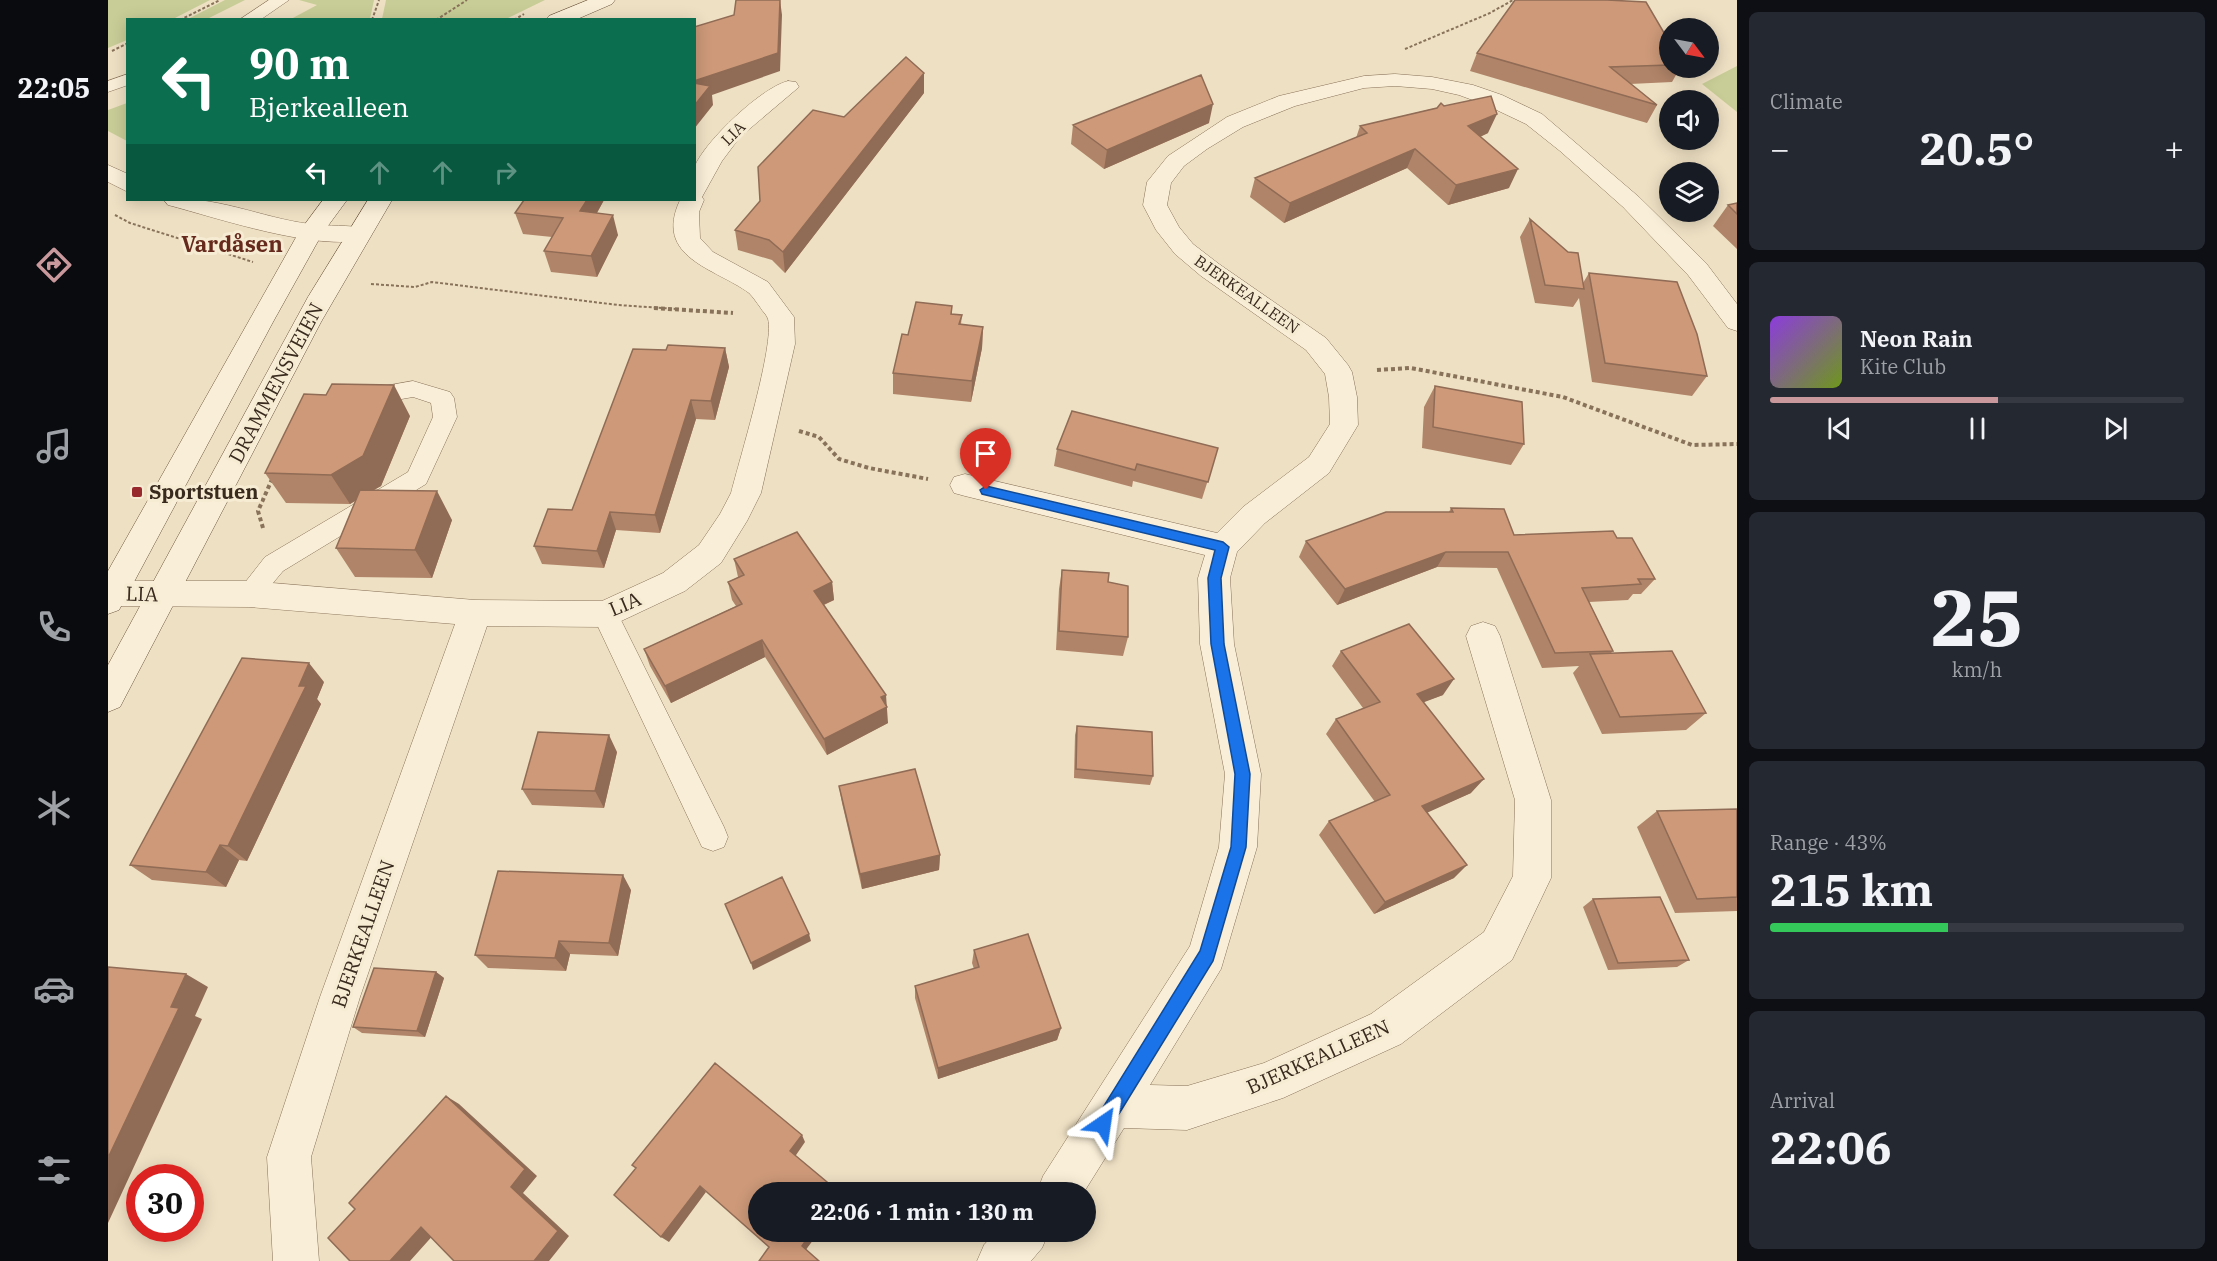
<!DOCTYPE html>
<html lang="en">
<head>
<meta charset="utf-8">
<style>
	:root { --surface:#171b24; --page:#242831; --text:#f1f3f6; --muted:#9ea1a6; --line:#363941; --accent:#c9989c }
	body { margin:0; font-family:"IBM Plex Serif",serif; background:var(--page); color:var(--text); height:100vh; display:flex; flex-direction:column; font-size:22px; white-space:nowrap }
	* { box-sizing:border-box; margin:0 }
	p { font-size:20px; color:var(--muted) }
	.icon { flex:none; width:33px; height:33px; fill:none; stroke:currentColor; stroke-width:2; stroke-linecap:round; stroke-linejoin:round }
	.map { position:relative; flex:1; overflow:hidden }
	.panel { display:flex; flex-direction:column; gap:12px; padding:12px; background:#0d0f14; width:480px }
	.panel>* { flex:none }
	.banner { position:absolute; left:18px; top:18px; width:570px; height:183px; border-radius:0px; box-shadow:0 3px 15px #0003; background:#0b6e4f; color:#fff; overflow:hidden }
	.needle { width:39px; rotate:122deg }
	.buttons { position:absolute; left:1551px; top:18px; display:grid; gap:12px }
	.buttons a { display:grid; place-items:center; width:60px; height:60px; border-radius:50%; background:var(--surface); box-shadow:0 3px 15px #0003; font-size:30px }
	.speed { position:absolute; left:18px; top:1164px; display:flex; gap:12px; font-size:30px; font-weight:700; text-align:center }
	.speed>* { display:grid; place-content:center; width:78px; height:78px; border-radius:50%; background:var(--surface); box-shadow:0 3px 15px #0003; line-height:1 }
	.speed .limit { border:9px solid #d22; background:#fff; color:#111 }
	.pin { position:absolute; display:grid; place-items:center; width:51px; height:51px; color:#fff; margin:-62px -26px; border-radius:50% 50% 50% 0; rotate:-45deg; box-shadow:0 0 6px #0007 }
	.pin .icon { rotate:45deg }
	.me { position:absolute; width:66px; margin:-33px; rotate:32deg; stroke-linejoin:round; filter:drop-shadow(0 0 4px #0008) }
	.turn { display:flex; align-items:center; gap:21px; height:126px; padding:0 24px; font-size:27px }
	.turn .icon { width:78px; height:78px; stroke-width:2.5 }
	.turn b { display:block; font-size:42px; line-height:51px }
	.lanes { display:flex; align-items:center; height:57px; padding:0 24px; background:#0003; justify-content:center; gap:30px; direction:ltr }
	.lanes .off { opacity:.35 }
	.big { font-size:45px; font-weight:700; line-height:1.1 }
	.panel .widget { flex:1; display:flex; flex-direction:column; justify-content:center; gap:9px; min-width:0; padding:0 21px; border-radius:9px; background:var(--page) }
	.panel .dial { align-items:center; gap:0 }
	.dial b { font-size:78px; line-height:1 }
	.song { display:flex; align-items:center; gap:18px }
	.cover { width:72px; height:72px; border-radius:9px; background:linear-gradient(135deg,hsl(270 70% 55%),hsl(80 70% 35%)) }
	.played { height:6px; border-radius:3px; background:linear-gradient(90deg,var(--accent) 55%,var(--line) 55%) }
	.keys { display:flex; justify-content:space-around; direction:ltr }
	.heat { display:flex; justify-content:space-between; align-items:center; font-size:33px; direction:ltr }
	.charge { height:9px; border-radius:4px; background:linear-gradient(90deg,#34c759 43%,var(--line) 0) }
	.trip { position:absolute; left:640px; top:1182px; width:348px; height:60px; border-radius:30px; background:var(--surface); box-shadow:0 3px 15px #0003; font-weight:700; line-height:60px; text-align:center }
	main { display:flex; flex:1; min-height:0 }
	.tabs { display:flex; flex-direction:column; width:108px; justify-content:space-around; align-items:center; background:#090b0e; color:var(--muted) }
	.tabs .icon { width:42px; height:42px }
	.tabs .selected { color:var(--accent) }
	.tabs b { font-size:27px; color:var(--text) }
	.map>svg:first-child { display:block }
	.green { fill:#c8cd97 }
	.lines { fill:none; stroke-linecap:round; stroke-linejoin:round }
	.lane-casing { stroke:#89725a; stroke-width:1 }
	.street-casing { stroke:#89725a; stroke-width:1 }
	.secondary-casing { stroke:#6b533d; stroke-width:1 }
	.path-far1 { stroke:#89725a; stroke-width:2; stroke-dasharray:3 2; stroke-linecap:butt }
	.path { stroke:#89725a; stroke-width:4; stroke-dasharray:4 3; stroke-linecap:butt }
	.lane { fill:#f9eed7; fill-rule:evenodd }
	.street { fill:#f9eed7; fill-rule:evenodd }
	.secondary { fill:#f9eed7; fill-rule:evenodd }
	.wall { fill:#b08468 }
	.shaded-wall { fill:#906b55 }
	.building { fill:#cd9979; stroke:#906b55; stroke-width:1.5 }
	.route { fill:#1a73e8; stroke:#114b97; stroke-width:1.5 }
	.poi-dot { fill:#98292d; stroke:#f6ebd3; stroke-width:2 }
	.labels { text-anchor:middle; stroke-width:6; stroke-linejoin:round; paint-order:stroke }
	.far-street-label { font-size:16px; fill:#392a1e; stroke:#f6ebd3 }
	.street-label { font-size:20px; fill:#392a1e; stroke:#f6ebd3 }
	.poi-label { font-size:20px; font-weight:bold; fill:#392a1e; stroke:#f6ebd3; text-anchor:start }
	.far-district-label { font-size:22px; font-weight:bold; fill:#662a1d; stroke:#f6ebd3 }
</style>
</head>
<body>
<main>
<nav class="tabs">
<b>22:05</b>
<svg class="icon selected" aria-label="directions" viewBox="0 0 24 24"><path d="M12 3l9 9-9 9-9-9zM9 14v-3h6M13 9l2 2-2 2"/></svg>
<svg class="icon" aria-label="music" viewBox="0 0 24 24"><path d="M9 18V5l10-2v13"/><circle cx="6" cy="18" r="3"/><circle cx="16" cy="16" r="3"/></svg>
<svg class="icon" aria-label="phone" viewBox="0 0 24 24"><path d="M5 4h4l2 5-3 2q2 4 5 5l2-3 5 2v4C11 20 4 13 5 4z"/></svg>
<svg class="icon" aria-label="climate" viewBox="0 0 24 24"><path d="M12 3v18M4 7l16 10M4 17L20 7"/></svg>
<svg class="icon" aria-label="car" viewBox="0 0 24 24"><path d="M5 17H2v-5l4-1 3-4h7l3 4 3 1v5h-3M9 17h6M6 11h13"/><circle cx="7" cy="17" r="2"/><circle cx="17" cy="17" r="2"/></svg>
<svg class="icon" aria-label="filters" viewBox="0 0 24 24"><path d="M4 7h16M4 17h16"/><circle cx="9" cy="7" r="2"/><circle cx="15" cy="17" r="2"/></svg>
</nav>
<div class="map">
<svg width="1629" height="1261" viewBox="0 0 1629 1261">
	<rect width="100%" height="100%" fill="#eee0c3"/>
	<path class="green" d="M0 0H102L65 19 20 20 19 40 0 48Z
		M117 0H137L99 19H80Z
		M191 0H266L262 19H183L209 5Z
		M278 0H437L398 19H274Z
		M1629 66V112L1594 84Z
		M19 103V141L0 131V110Z"/>
	<g class="lines">
		<defs>
			<path id="lane" d="M161 0H181L152 20H131Z
				M20 74V85L0 92V81Z
				M305 381 342 392 346 398 349 417 318 484 175 571 150 601 141 605 132 601 128 594 157 557 300 472 325 417 323 403 305 397 254 406 246 404 242 398 246 392 254 390Z
				M497 603 506 606 616 827 620 837 616 847 605 851 594 847 484 614 488 606Z"/>
			<path id="street" d="M1287 74 1324 77 1365 85 1394 95 1434 114 1531 197 1598 263 1629 304V331L1620 328 1580 275 1515 207 1452 151 1418 124 1378 105 1351 95 1324 89 1287 86 1256 88 1187 106 1135 127 1099 149 1076 166 1063 183 1059 205 1071 227 1085 244 1111 264 1218 338 1240 365 1244 372 1249 397 1250 425 1221 473 1157 523 1129 552 1122 578 1126 644 1153 774 1149 847 1113 969 1042 1085 1079 1086 1156 1063 1263 1014 1376 932 1405 876 1407 800 1358 636 1363 626 1375 622 1387 626 1392 636 1443 800V878L1404 960 1293 1044 1175 1098 1079 1130 1016 1128 976 1192H929L935 1176 1082 946 1111 847 1117 774 1092 644 1090 578 1097 555 857 496 846 493 842 485 846 477 857 474 1109 533 1135 507 1201 457 1222 424 1221 397 1217 374 1198 350 1093 276 1067 254 1048 230 1035 205 1039 182 1060 156 1119 117 1171 96 1256 76Z
				M680 81 688 82 691 87 632 137 614 161 594 197 596 200 591 212 592 238 605 252 660 282 686 317 687 344 653 493 639 521 613 563 577 591 509 623 497 627 379 626 252 997 203 1157 211 1261H165L159 1157 212 997 347 624 141 607 4 606 0 605V581H141L367 600 494 601 555 573 591 545 612 514 623 493C631 461 667 344 660 319 659 315 654 311 652 307 649 303 645 297 641 293 607 268 545 258 572 200H586C586 190 584 175 587 166 597 141 654 87 680 81Z
				M0 165 20 174V192L0 182Z
				M56 200C106 194 153 218 202 224 221 227 240 224 258 229L261 234 258 239C209 252 110 218 60 205Z
				M888 1232H941L934 1248 923 1261H869L876 1245Z"/>
			<path id="secondary" d="M480 0H507L504 4 467 20H438L441 16Z
				M215 200H239L214 234 165 322 11 610 0 614V571L191 232Z
				M260 200H284L213 322 12 707 0 712V665L200 297Z"/>
		</defs>
		<use href="#lane" class="lane-casing"/>
		<use href="#street" class="street-casing"/>
		<use href="#secondary" class="secondary-casing"/>
		<path class="path-far1" d="M72 20 112 0
			M264 20 271 0
			M328 20 359 0
			M406 20 416 14
			M1297 49 1382 13 1405 0
			M4 51 20 43
			M7 215 22 223 145 262
			M263 284 307 287 324 282 510 305 568 309"/>
		<path class="path" d="M546 308 625 313
			M1269 370 1303 368 1455 397 1584 445 1629 444
			M691 431 711 437 731 459 761 468 820 479
			M155 528 150 511 165 477"/>
		<use href="#lane" class="lane"/>
		<use href="#street" class="street"/>
		<use href="#secondary" class="secondary"/>
	</g>
	<path class="wall" d="M1562 43V68H1572L1564 82 1522 84 1549 105 1539 123 1362 71 1369 53Z
		M816 93 677 273 664 260 630 250 627 230 736 117Z
		M1336 106 1380 133 1372 137 1401 188 1340 205 1299 168 1176 223 1142 197 1147 178 1248 138 1252 126Z
		M1101 123 996 169 963 144 965 125Z
		M416 200H496L489 213 510 235 489 277 443 272 436 251 444 237 415 234 407 213Z
		M1629 203V249L1605 226 1620 205Z
		M1422 219 1475 283 1481 273 1599 376 1584 396 1484 382 1471 298 1465 307 1427 303 1412 237Z
		M844 306V314L854 315 853 324 875 327 874 348 863 402 785 394V373L800 335Z
		M617 348 621 367 607 420 588 419 552 533 508 530 496 568 434 564 426 546 464 510 558 350Z
		M1327 386 1416 444 1403 465 1314 448 1316 407Z
		M302 416 273 486 265 490 344 520 324 578 247 577 228 548 248 500 242 504 178 503 157 473Z
		M1110 448 1094 499 1025 481 1024 487 946 466 949 449Z
		M1343 508 1406 535 1509 538 1547 579 1533 594H1525L1520 600 1481 602 1505 651 1503 653 1598 713 1578 730 1494 734 1465 673 1471 666 1434 668 1389 568 1329 567 1229 605 1191 557 1198 541 1341 512Z
		M626 559 724 582 726 600 716 605 780 723 719 755 657 657 563 703 542 666 536 649 628 606 624 600 620 582 630 577Z
		M954 570 1000 582 1020 637 1015 656 948 650 951 589Z
		M1233 651 1335 695 1315 702 1363 793 1319 812 1346 878 1266 914 1211 835 1221 821 1267 802 1218 734 1228 719 1255 708 1224 666Z
		M216 682 209 699 213 704 139 861 131 860 118 887 44 880 22 865Z
		M969 726 1045 776 1042 785 966 778 967 735Z
		M509 752 496 808 424 805 414 789Z
		M731 786 832 855 831 870 754 889 734 803Z
		M1629 809V911L1567 913 1529 827 1549 811Z
		M523 890 510 956 462 954 458 971 380 968 367 955Z
		M1485 899 1581 960 1569 967 1500 970 1475 907Z
		M866 950 953 1028 949 1040 830 1079 807 998V986L866 969 864 963Z
		M328 972 336 978 317 1037 254 1033 245 1027Z"/>
	<path class="shaded-wall" d="M672 0 674 15 672 71 604 95 605 105 586 129V81Z
		M816 73V93L677 273 675 252Z
		M1105 104 1101 123 996 169 999 150Z
		M1389 114 1380 133 1352 146 1360 126Z
		M1307 149 1299 168 1176 223 1182 203Z
		M1410 169 1401 188 1340 205 1348 185Z
		M479 200H496L478 232 472 211Z
		M505 215 510 235 489 277 483 256Z
		M875 327 874 348 863 402 864 381Z
		M617 348 621 367 607 420 603 401Z
		M286 385 302 416 273 486 242 504 223 475Z
		M583 400 588 419 552 533 547 515Z
		M329 491 344 520 324 578 307 550Z
		M502 512 508 530 496 568 489 551Z
		M1338 552 1329 567 1229 605 1237 589Z
		M724 582 726 600 708 608 706 591Z
		M654 640 657 657 563 703 557 686Z
		M201 663 216 682 209 699 213 704 139 861 120 846Z
		M1346 679 1335 695 1298 709 1309 694Z
		M778 695 780 723 719 755 716 739 773 697Z
		M501 735 509 752 496 808 487 791Z
		M1376 779 1363 793 1303 820 1314 806Z
		M112 845 131 860 118 887 98 872Z
		M832 855 831 870 754 889 752 874Z
		M1359 865 1346 878 1266 914 1277 902Z
		M515 875 523 890 510 956 501 943Z
		M701 934 703 941 645 970 643 963Z
		M451 941 462 954 458 971 447 958Z
		M328 972 336 978 317 1037 309 1031Z
		M78 974 100 987 87 1016 94 1019 0 1223V1158L63 1007Z
		M953 1028 949 1040 830 1079V1068Z
		M338 1096 351 1104 429 1176 415 1193 461 1236 441 1261H426L403 1187Z
		M694 1135 697 1142 686 1158 682 1151Z
		M592 1186 598 1192 561 1242 553 1237Z
		M313 1227 328 1232 302 1261H282Z
		M704 1232H711L697 1251 694 1246Z"/>
	<path class="building" d="M628 0H672L670 53 586 81V27L626 15Z
		M1407 0H1499L1538 2 1562 43V65L1502 67 1549 105 1369 53Z
		M798 57 816 73 675 252 661 240 627 230 652 201 650 167 705 110 736 117Z
		M1093 75 1105 104 999 150 965 125Z
		M586 83 602 86 586 106Z
		M1383 96 1389 114 1360 126 1410 169 1348 185 1307 149 1182 203 1147 178 1259 133 1252 126 1329 108 1333 103 1336 106Z
		M416 200H479L472 211 505 215 483 256 436 251 455 218 407 213Z
		M1629 203V214L1620 205Z
		M1422 219 1460 252 1470 253 1476 289 1437 285Z
		M1481 273 1569 282 1589 334 1599 376 1497 363Z
		M808 302 844 306 843 314 854 315 851 324 875 327 864 381 785 373 794 334 800 335Z
		M560 345 617 348 603 401 583 400 547 515 502 512 489 551 426 546 440 509 464 510 525 349 558 350Z
		M224 384 286 385 255 456 223 475 157 473 196 394 218 395Z
		M1327 386 1414 402 1416 444 1325 427Z
		M964 411 1110 448 1100 482 1029 464 1027 470 949 449Z
		M252 490 329 491 307 550 228 548Z
		M1343 508 1396 509 1406 535 1505 531 1509 538H1524L1547 579H1530L1533 584 1474 588 1505 651 1447 653 1400 552H1338L1237 589 1198 541 1278 512H1345Z
		M689 532 724 582 706 591 778 695 773 697 779 707 716 739 654 640 557 686 536 649 634 604 620 582 636 575 626 559Z
		M954 570 1001 573 1000 582 1020 586V637L951 631Z
		M1301 624 1346 679 1309 694 1376 779 1314 806 1359 865 1277 902 1221 821 1282 795 1228 719 1272 702 1233 651Z
		M1564 651 1598 713 1512 717 1482 654Z
		M134 658 201 663 191 686H198L120 846 112 845 98 872 22 865Z
		M969 726 1044 732 1045 776 968 769Z
		M430 732 501 735 487 791 414 789Z
		M807 769 832 855 752 874 731 786Z
		M1629 809V897L1589 899 1549 811Z
		M390 871 515 875 501 943 451 941 447 958 367 955Z
		M674 877 701 934 643 963 617 904Z
		M1552 897 1581 960 1510 963 1485 899Z
		M920 934 953 1028 830 1068 807 986 871 967 866 950Z
		M0 967 78 974 63 1007 71 1008 0 1158Z
		M266 968 328 972 309 1031 245 1027Z
		M607 1063 694 1135 682 1151 731 1192H651V1232H704L694 1246 711 1261H651L661 1247 592 1186 553 1237 506 1195 528 1168 524 1165Z
		M338 1096 417 1169 403 1187 450 1231 426 1261H346L313 1227 282 1261H242L220 1238 247 1209 241 1203Z"/>
	<path class="route" d="M878 486 1115 542 1121 547 1113 578 1116 644 1142 774 1138 847 1105 961 1001 1130 995 1132 989 1130 986 1124 989 1117 1092 951 1123 847 1127 774 1103 644 1100 578 1107 550 874 494 872 490Z"/>
	<rect class="poi-dot" x="23" y="486" width="12" height="12" rx="3"/>
	<g class="labels">
		<g class="far-street-label">
			<text transform="translate(625 133) rotate(-45)" y="6">LIA</text>
			<text transform="translate(1139 294) rotate(35)" y="6">BJERKEALLEEN</text>
		</g>
		<g class="street-label">
			<text transform="translate(168 383) rotate(-62)" y="7">DRAMMENSVEIEN</text>
			<text transform="translate(34 594) rotate(2)" y="7">LIA</text>
			<text transform="translate(517 604) rotate(-23)" y="7">LIA</text>
			<text transform="translate(255 934) rotate(-71)" y="7">BJERKEALLEEN</text>
			<text transform="translate(1210 1057) rotate(-24)" y="7">BJERKEALLEEN</text>
		</g>
		<g class="poi-label">
			<text x="41" y="499">Sportstuen</text>
		</g>
		<g class="far-district-label">
			<text x="124" y="252">Vardåsen</text>
		</g>
	</g>
</svg>
<div class="buttons">
<a><svg class="needle" viewBox="-14 -14 28 28"><path d="M0-13l5 13h-10z" fill="#e53935"/><path d="M0 13l5-13h-10z" fill="#9ea1a6"/></svg></a>
<a><svg class="icon" aria-label="sound" viewBox="0 0 24 24"><path d="M4 9h4l5-4v14l-5-4H4zM17 9q2 3 0 6"/></svg></a>
<a><svg class="icon" aria-label="layers" viewBox="0 0 24 24"><path d="M12 4l9 5-9 5-9-5zM3 14l9 5 9-5"/></svg></a>
</div>
<div class="speed"><div class="limit">30</div></div>
<div class="pin" style="left:878px;top:490px;background:#d93025"><svg class="icon" aria-label="arrive" viewBox="0 0 24 24"><path d="M6 21V4h12l-3 4 3 4H6"/></svg></div>
<svg class="me" style="left:995px;top:1124px" viewBox="-20 -20 40 40"><path d="M0-17L14 15 0 8-14 15z" fill="#1a73e8" stroke="#fff" stroke-width="4"/></svg>
<div class="trip">22:06 · 1 min · 130 m</div>
<div class="banner">
<div class="turn"><svg class="icon" aria-label="left" viewBox="0 0 24 24"><path d="M17 20v-9H6M10 6l-5 5 5 5"/></svg><div><b>90 m</b>Bjerkealleen</div></div>
<div class="lanes"><svg class="icon" aria-label="left" viewBox="0 0 24 24"><path d="M17 20v-9H6M10 6l-5 5 5 5"/></svg><svg class="icon off" aria-label="ahead" viewBox="0 0 24 24"><path d="M12 20V5M6 11l6-6 6 6"/></svg><svg class="icon off" aria-label="ahead" viewBox="0 0 24 24"><path d="M12 20V5M6 11l6-6 6 6"/></svg><svg class="icon off" aria-label="right" viewBox="0 0 24 24"><path d="M7 20v-9h11M14 6l5 5-5 5"/></svg></div>
</div>
</div>
<section class="panel">
<div class="widget"><p>Climate</p>
<div class="heat"><a>−</a><b class="big">20.5°</b><a>+</a></div>
</div>
<div class="widget">
<div class="song"><i class="cover"></i><div><b>Neon Rain</b><p>Kite Club</p></div></div>
<div class="played"></div>
<div class="keys"><svg class="icon" aria-label="previous" viewBox="0 0 24 24"><path d="M18 5L8 12l10 7zM5 5v14"/></svg><svg class="icon" aria-label="pause" viewBox="0 0 24 24"><path d="M8 5v14M16 5v14"/></svg><svg class="icon" aria-label="next" viewBox="0 0 24 24"><path d="M6 5l10 7-10 7zM19 5v14"/></svg></div>
</div>
<div class="widget dial"><b>25</b><p>km/h</p></div>
<div class="widget"><p>Range · 43%</p><b class="big">215 km</b><div class="charge"></div></div>
<div class="widget"><p>Arrival</p><b class="big">22:06</b></div>
</section>
</main>
</body>
</html>
